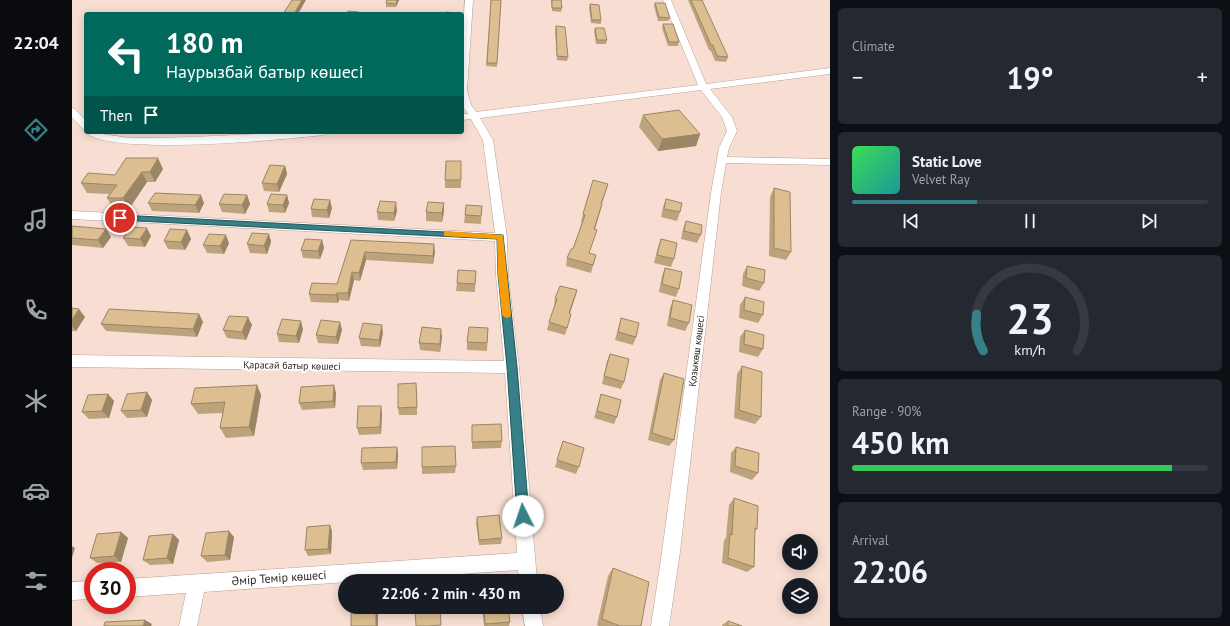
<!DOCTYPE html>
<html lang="en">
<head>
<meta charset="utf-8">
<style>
	:root { --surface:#171b24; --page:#242831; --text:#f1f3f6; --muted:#9ea1a6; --line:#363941; --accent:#388087 }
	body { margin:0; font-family:"PT Sans",sans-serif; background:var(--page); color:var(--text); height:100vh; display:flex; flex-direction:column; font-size:15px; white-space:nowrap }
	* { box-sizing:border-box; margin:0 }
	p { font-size:13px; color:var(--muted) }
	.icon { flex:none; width:22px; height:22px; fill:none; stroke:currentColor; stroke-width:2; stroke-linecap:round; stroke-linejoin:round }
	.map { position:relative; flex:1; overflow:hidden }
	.drawer { display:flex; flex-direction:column; gap:8px; padding:8px; background:#0d0f14; width:400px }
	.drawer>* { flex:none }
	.top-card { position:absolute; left:12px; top:12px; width:380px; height:122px; border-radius:4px; box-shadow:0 2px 10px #0003; background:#00695c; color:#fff; overflow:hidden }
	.controls { position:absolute; left:710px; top:534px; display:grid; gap:8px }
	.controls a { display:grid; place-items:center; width:36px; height:36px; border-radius:50%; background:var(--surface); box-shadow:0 2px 10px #0003; font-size:20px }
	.speed { position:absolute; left:12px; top:562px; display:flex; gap:8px; font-size:20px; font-weight:700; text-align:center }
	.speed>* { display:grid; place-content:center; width:52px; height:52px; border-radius:50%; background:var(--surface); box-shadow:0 2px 10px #0003; line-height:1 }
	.speed .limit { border:6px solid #d22; background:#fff; color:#111 }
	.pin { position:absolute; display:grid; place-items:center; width:34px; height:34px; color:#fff; margin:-17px; border:2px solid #fff; border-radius:50%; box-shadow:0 1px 4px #0007 }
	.me { position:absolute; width:44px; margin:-22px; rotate:356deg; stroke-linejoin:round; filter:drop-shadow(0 0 3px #0008) }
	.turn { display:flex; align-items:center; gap:14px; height:84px; padding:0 16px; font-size:18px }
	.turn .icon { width:52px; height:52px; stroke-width:2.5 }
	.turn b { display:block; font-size:28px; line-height:34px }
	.then { display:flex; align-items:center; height:38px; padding:0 16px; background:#0003; gap:8px; font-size:15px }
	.big { font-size:30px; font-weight:800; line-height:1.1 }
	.drawer .tile { flex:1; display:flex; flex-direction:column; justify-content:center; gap:6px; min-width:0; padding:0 14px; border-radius:6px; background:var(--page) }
	.drawer .dial { align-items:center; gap:0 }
	.dial svg { height:104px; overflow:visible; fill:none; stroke:var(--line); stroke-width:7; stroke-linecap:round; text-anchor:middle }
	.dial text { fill:var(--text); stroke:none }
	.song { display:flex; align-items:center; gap:12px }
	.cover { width:48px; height:48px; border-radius:6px; background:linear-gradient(135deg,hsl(130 70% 55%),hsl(180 70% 35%)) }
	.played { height:4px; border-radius:2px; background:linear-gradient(90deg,var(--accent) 35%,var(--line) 35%) }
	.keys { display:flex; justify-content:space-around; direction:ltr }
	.heat { display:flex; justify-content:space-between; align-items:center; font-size:22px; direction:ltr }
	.charge { height:6px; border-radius:3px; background:linear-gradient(90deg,#34c759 90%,var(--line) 0) }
	.trip { position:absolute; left:266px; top:574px; width:226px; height:40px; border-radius:20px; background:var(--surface); box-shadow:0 2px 10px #0003; font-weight:800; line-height:40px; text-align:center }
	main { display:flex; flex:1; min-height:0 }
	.menu { display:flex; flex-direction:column; width:72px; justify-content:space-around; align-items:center; background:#090b0e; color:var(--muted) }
	.menu .icon { width:28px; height:28px }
	.menu .selected { color:var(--accent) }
	.menu b { font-size:18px; color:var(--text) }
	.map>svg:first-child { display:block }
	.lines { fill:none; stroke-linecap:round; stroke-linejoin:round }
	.street-casing { stroke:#b9a095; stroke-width:1 }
	.street { fill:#fff; fill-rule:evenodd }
	.wall { fill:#bda37c }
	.shaded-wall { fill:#9a8565 }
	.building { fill:#dcbe90; stroke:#9a8565 }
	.route { fill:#388087; stroke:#245358 }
	.slow { fill:#f59e0b }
	.labels { text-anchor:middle; stroke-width:4; stroke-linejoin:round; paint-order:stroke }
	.street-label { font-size:10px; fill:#302722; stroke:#fff }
	.near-street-label { font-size:12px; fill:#302722; stroke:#fff }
</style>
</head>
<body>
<main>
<nav class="menu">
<b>22:04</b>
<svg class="icon selected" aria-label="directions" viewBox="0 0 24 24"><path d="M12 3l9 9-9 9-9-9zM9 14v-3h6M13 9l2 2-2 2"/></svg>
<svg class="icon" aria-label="music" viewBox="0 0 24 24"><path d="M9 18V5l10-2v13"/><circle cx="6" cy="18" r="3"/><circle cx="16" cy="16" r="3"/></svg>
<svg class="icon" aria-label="phone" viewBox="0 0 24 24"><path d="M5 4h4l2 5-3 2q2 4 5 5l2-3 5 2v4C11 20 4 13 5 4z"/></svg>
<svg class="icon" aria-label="climate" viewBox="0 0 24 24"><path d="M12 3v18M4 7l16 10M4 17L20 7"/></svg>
<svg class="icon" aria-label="car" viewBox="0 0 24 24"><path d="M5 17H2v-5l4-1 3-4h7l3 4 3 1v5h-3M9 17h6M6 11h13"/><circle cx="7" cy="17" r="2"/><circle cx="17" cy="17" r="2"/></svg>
<svg class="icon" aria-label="filters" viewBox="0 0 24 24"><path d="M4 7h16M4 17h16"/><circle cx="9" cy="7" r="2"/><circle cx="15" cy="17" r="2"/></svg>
</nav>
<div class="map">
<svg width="758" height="626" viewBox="0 0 758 626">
	<rect width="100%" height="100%" fill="#f8ded2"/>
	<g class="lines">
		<defs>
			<path id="street" d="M393 0H401L395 91 399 105 404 112 626 85 591 0H599L634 84 758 68V74L638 89 660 117 665 131 657 148 655 157 758 159V165L654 163 649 193 608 552 597 626H579L590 552 639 193 647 148 655 131 650 117 629 90 408 118 421 140 435 237 436 275 447 367 465 581H447L446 570 132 592 125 626H107L114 593 55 597V579L445 553 433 373 0 367V355L432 361 424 275 423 241 0 219V211L423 233 411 140 399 119 390 120V114H396L390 106V45Z
				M0 108 3 109 14 121V130L11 129 0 117Z
				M14 132C25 132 33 135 44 136 54 138 64 138 74 138 135 138 196 132 257 132L252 135C215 139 35 157 14 132Z
				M21 581V599L0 600V582Z
				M450 607H468L471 626H453Z"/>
		</defs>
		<use href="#street" class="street-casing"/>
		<use href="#street" class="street"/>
	</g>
	<path class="wall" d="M327 0 324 7H314V3Z
		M419 0H429L425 67 414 66Z
		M479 0H489L490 8 489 12 480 11Z
		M616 0H630L656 57 654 62 643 61 639 51 637 50Z
		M583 3 598 18 596 21H586L582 6Z
		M518 4 529 20V24L519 23 517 8Z
		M591 24 607 42 606 46H596L590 28Z
		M484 26 496 57 495 61 485 60 483 30Z
		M523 28 535 40 534 44H524L522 31Z
		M571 115 628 134 624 146 586 151 567 127Z
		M389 161V188H373V180Z
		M213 166 215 174 207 192 192 191 190 183Z
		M91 169 83 182H75L57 209 41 208 35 198 37 194 15 193 9 183 43 175Z
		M536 184 530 204 528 212 523 229 525 230 517 253 524 255 519 273 494 266 495 258 501 249 510 223 509 222 511 214Z
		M702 188 719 252 714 260 697 256 698 197Z
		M175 195 178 204 173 214 150 212 147 204Z
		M215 195 217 203 213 213 197 212 195 204Z
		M594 199 608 212 605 221 589 217 591 207Z
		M76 203H132L127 213 80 211Z
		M372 203V211L370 222 354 221V212Z
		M410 206 409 224 392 223 393 215Z
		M260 208 257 218 240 217 239 209Z
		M325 211 322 221 306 220 305 212Z
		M614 221 629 235 625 243 609 239 611 229Z
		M0 226 34 229 39 237 31 248 0 245Z
		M115 230 119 239 113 250 96 249 92 241Z
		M197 234 199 242 195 254 178 253 175 244Z
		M79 236 73 247 56 246 51 238Z
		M589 239 602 259 599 267 582 263 586 247Z
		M250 240 252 248 248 259 231 258 229 250Z
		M279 240 363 252 361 264 294 260 288 281 282 280 277 301 267 300 266 303 239 302 237 294 265 284Z
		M157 243 152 254 135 253 131 245Z
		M675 266 692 283 687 291 670 286 671 274Z
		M593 268 607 289 604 297 587 292 590 276Z
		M404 271 403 292 384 291 385 283Z
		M505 290 498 313 497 322 493 335 475 330 477 322 483 307 482 306 483 298Z
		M673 297 691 315 686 323 667 318 668 305Z
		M601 300 617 323 613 331 595 326 598 308Z
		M0 308 13 317 4 331H0Z
		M127 314 131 322 125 337 34 331 29 324Z
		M549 318 564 337 561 345 543 340Z
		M268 322 270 330 266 344 246 343 244 335Z
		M180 325 174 340 155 338 151 330Z
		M416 328 415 351 395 350V342Z
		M231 329 227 343 207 342 205 334Z
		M673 330 691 349 686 357 667 352 668 337Z
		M311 333 308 347 289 346 287 338Z
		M370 337 368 352 348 350 347 343Z
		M538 354 552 382 549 389 530 384 535 361Z
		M670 366 689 417 683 424 662 418 665 374Z
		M592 373 602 440 597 446 576 440 588 380Z
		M185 385 189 395 182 436 154 438 148 428 151 413 126 414 119 404Z
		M345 391V415H327L326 408Z
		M75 392 80 400 75 417 55 418 49 411Z
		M264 393 263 408 230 410 227 403Z
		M36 394 42 401 37 418 17 419 10 412Z
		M529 394 545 417 542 424 522 418 527 401Z
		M310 413 309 434 287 435 285 428Z
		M400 425 430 441 429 448 400 449Z
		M491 441 507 467 504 474 483 467Z
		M325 447 326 454 325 469 291 470 289 463Z
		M664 447 686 473 680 480 658 472 659 453Z
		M384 466 383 473 350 474V467Z
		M662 498 685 529 683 531 682 567 675 572 650 563 652 540 654 538 657 505Z
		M405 517 430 538 429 544 407 545 404 523Z
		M260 531 259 554 236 556 233 550Z
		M49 532 56 538 49 562 25 563 18 558Z
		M101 534 107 540 101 564 78 565 71 560Z
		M162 537 158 560 135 562 129 556Z
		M541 568 569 626H527L525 625 536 576Z
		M410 607H436L438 622 437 626H412Z
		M656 621 670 626H650V625Z"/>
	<path class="shaded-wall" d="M230 0H234L226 14H222Z
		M325 0H327L324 7V4Z
		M628 134 624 146 586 151 590 139Z
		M86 158 91 169 83 182 78 172Z
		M213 166 215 174 207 192 205 184Z
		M70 172 75 182 57 209 51 198Z
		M129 195 132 203 127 213 123 205Z
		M175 195 178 204 173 214 170 205Z
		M215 195 217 203 213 213 211 205Z
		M258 200 260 208 257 218 255 210Z
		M324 202 325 211 322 221V213Z
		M372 203V211L370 222V213Z
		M530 204 528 212 520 237 522 229Z
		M75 228 79 236 73 247 68 239Z
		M34 229 39 237 31 248 26 240Z
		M115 230 119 239 113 250 109 242Z
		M197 234 199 242 195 254 192 246Z
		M154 235 157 243 152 254 148 246Z
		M250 240 252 248 248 259 246 251Z
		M362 244 363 252 361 264V256Z
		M293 252 294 260 288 281 287 273Z
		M280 272 282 280 277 301 276 293Z
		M505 290 503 298 495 321 497 313Z
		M265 293 267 300 266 303 264 295Z
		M7 309 13 317 4 331 0 326V320Z
		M127 314 131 322 125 337 121 329Z
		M176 317 180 325 174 340 170 332Z
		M229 321 231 329 227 343 224 336Z
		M268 322 270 330 266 344 264 337Z
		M310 325 311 333 308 347 307 340Z
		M369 329 370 337 368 352V344Z
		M344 383 345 391V415V407Z
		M185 385 189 395 182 436 177 427Z
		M262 385 264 393 263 408 261 401Z
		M75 392 80 400 75 417 69 410Z
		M36 394 42 401 37 418 30 411Z
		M309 406 310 413 309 434 308 427Z
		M325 447 326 454 325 469 324 462Z
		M258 525 260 531 259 554 256 549Z
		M157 531 162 537 158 560 153 555Z
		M49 532 56 538 49 562 42 556Z
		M101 534 107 540 101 564 95 558Z
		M0 546 3 548 0 558Z
		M304 607H305L306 608V626H304Z
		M73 620 80 624 79 626H71Z"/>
	<path class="building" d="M220 0H230L222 14H211Z
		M315 0H325L324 4 314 3Z
		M419 0H429L425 63H415Z
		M480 0H489L490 8H480Z
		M619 0H630L656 57 645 56 641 45H639Z
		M583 3H593L598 18 587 17Z
		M518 4 527 5 529 20H520Z
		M276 11 287 12 286 14H275Z
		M374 12 384 13V14H374Z
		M591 24H601L607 42H597Z
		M484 26 493 27 496 57 485 56Z
		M523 28H532L535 40H525Z
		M607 110 628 134 590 139 571 115Z
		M54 158H86L78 172H70L51 198H35L45 185 9 183 16 173 43 175Z
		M374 161H389V180H373Z
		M198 165 213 166 205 184 190 183Z
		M521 180 536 184 529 204H530L522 229 525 230 517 253 524 255 521 265 495 258 499 249H501L513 215 511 214Z
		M702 188 718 192 719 252 702 248Z
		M83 193 129 195 123 205 76 203Z
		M152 194 175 195 170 205 147 204Z
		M199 194 215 195 211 205 195 204Z
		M242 199 258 200 255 210 239 209Z
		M594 199 610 203 608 212 592 209Z
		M308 201 324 202 322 213 305 212Z
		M356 202 372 203 370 213 354 212Z
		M394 205 410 206 409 216 393 215Z
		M614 221 630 225 629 235 612 231Z
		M0 226 34 229 26 240 0 238Z
		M59 227 75 228 68 239 51 238Z
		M98 229 115 230 109 242 92 241Z
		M180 233 197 234 192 246 175 244Z
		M137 234 154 235 148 246 131 245Z
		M233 239 250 240 246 251 229 250Z
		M589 239 605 243 602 259 585 255Z
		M279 240 362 244 361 256 293 252 287 273 280 272 276 293H265L264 295 237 294 240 283 265 284Z
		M675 266 693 270 692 283 674 278Z
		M593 268 610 272 607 289 590 284Z
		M386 270 404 271 403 284 385 283Z
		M488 286 505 290 497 313 499 314 495 328 477 322 485 299 483 298Z
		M673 297 692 302 691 315 672 310Z
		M601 300 620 305 617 323 598 318Z
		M0 308 7 309 0 320Z
		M37 309 127 314 121 329 29 324Z
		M157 316 176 317 170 332 151 330Z
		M549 318 567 323 564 337 546 332Z
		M210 319 229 321 224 336 205 334Z
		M249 320 268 322 264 337 244 335Z
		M291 323 310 325 307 340 287 338Z
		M350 327 369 329 368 344 347 343Z
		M397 327 416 328 415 343 395 342Z
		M673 330 692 335 691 349 672 344Z
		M538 354 557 359 552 382 532 376Z
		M670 366 690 372 689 417 667 410Z
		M592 373 612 379 602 440 580 433Z
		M344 383 345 407 326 408V384Z
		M185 385 177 427 148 428 153 402 119 404 123 388Z
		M262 385 261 401 227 403 229 387Z
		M75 392 69 410 49 411 55 394Z
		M36 394 30 411 10 412 16 395Z
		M529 394 549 400 545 417 525 411Z
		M286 406H309L308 427 285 428Z
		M429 424 430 441 400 442V425Z
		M491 441 512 448 507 467 485 460Z
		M383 446 384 466 350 467V447Z
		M325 447 324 462 289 463 290 448Z
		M664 447 687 453 686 473 663 466Z
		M662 498 686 506 685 529 683 528 682 567 656 558 658 534 660 535Z
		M427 515 430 538 407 540 405 517Z
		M258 525 256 549 233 550 235 527Z
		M157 531 153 555 129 556 134 533Z
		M49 532 42 556 18 558 25 534Z
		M101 534 95 558 71 560 77 536Z
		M541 568 577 582 569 626H548L530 619Z
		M279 607H304V626H279Z
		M343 607H368L369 625 357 626H344Z
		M412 607H436L438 622 413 624Z
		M73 620 71 626H32L33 622Z
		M656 621 670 626H656Z"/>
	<path class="route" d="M48 215 431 235 445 367 457 516 455 521 451 522 447 521 445 516 435 367 426 275 425 239 45 220V216Z"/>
	<path class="slow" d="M374 231 431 235 439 315 438 317 434 318 430 315 426 275 425 239 372 236V232Z"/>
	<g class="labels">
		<g class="street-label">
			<text transform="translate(624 351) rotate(-83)" y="4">Қозыкөш көшесі</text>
			<text transform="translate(220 365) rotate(1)" y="4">Қарасай батыр көшесі</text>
		</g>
		<g class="near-street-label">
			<text transform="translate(207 578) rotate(-4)" y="4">Әмір Темір көшесі</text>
		</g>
	</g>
</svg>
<div class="controls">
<a><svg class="icon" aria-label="sound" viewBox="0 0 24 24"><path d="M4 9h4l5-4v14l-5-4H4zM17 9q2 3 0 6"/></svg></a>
<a><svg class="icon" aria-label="layers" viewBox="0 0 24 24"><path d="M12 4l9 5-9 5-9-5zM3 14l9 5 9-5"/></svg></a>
</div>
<div class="speed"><div class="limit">30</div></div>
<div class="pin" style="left:48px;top:218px;background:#d93025"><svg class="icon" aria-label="arrive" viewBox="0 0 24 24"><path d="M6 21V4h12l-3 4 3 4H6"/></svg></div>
<svg class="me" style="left:451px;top:516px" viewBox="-20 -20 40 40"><circle r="19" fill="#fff"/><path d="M0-13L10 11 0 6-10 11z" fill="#388087"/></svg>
<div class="trip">22:06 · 2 min · 430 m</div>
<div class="top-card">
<div class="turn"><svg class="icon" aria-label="left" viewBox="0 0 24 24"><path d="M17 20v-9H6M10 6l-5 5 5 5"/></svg><div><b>180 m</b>Наурызбай батыр көшесі</div></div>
<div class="then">Then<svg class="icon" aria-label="arrive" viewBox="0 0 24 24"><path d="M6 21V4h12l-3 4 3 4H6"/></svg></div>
</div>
</div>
<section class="drawer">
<div class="tile"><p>Climate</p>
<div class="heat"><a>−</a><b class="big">19°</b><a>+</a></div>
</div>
<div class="tile">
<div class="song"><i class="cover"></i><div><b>Static Love</b><p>Velvet Ray</p></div></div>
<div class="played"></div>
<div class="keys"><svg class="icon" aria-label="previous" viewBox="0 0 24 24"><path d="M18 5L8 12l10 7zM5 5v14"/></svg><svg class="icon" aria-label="pause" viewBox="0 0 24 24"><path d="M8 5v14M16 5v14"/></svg><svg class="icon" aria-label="next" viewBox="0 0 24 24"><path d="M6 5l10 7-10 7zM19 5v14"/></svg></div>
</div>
<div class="tile dial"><svg viewBox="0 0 100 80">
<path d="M14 69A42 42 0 1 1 86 69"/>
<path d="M14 69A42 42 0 0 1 9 41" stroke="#388087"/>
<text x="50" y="56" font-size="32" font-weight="700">23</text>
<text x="50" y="72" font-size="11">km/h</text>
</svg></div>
<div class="tile"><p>Range · 90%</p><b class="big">450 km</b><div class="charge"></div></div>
<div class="tile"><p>Arrival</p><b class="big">22:06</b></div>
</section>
</main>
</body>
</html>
